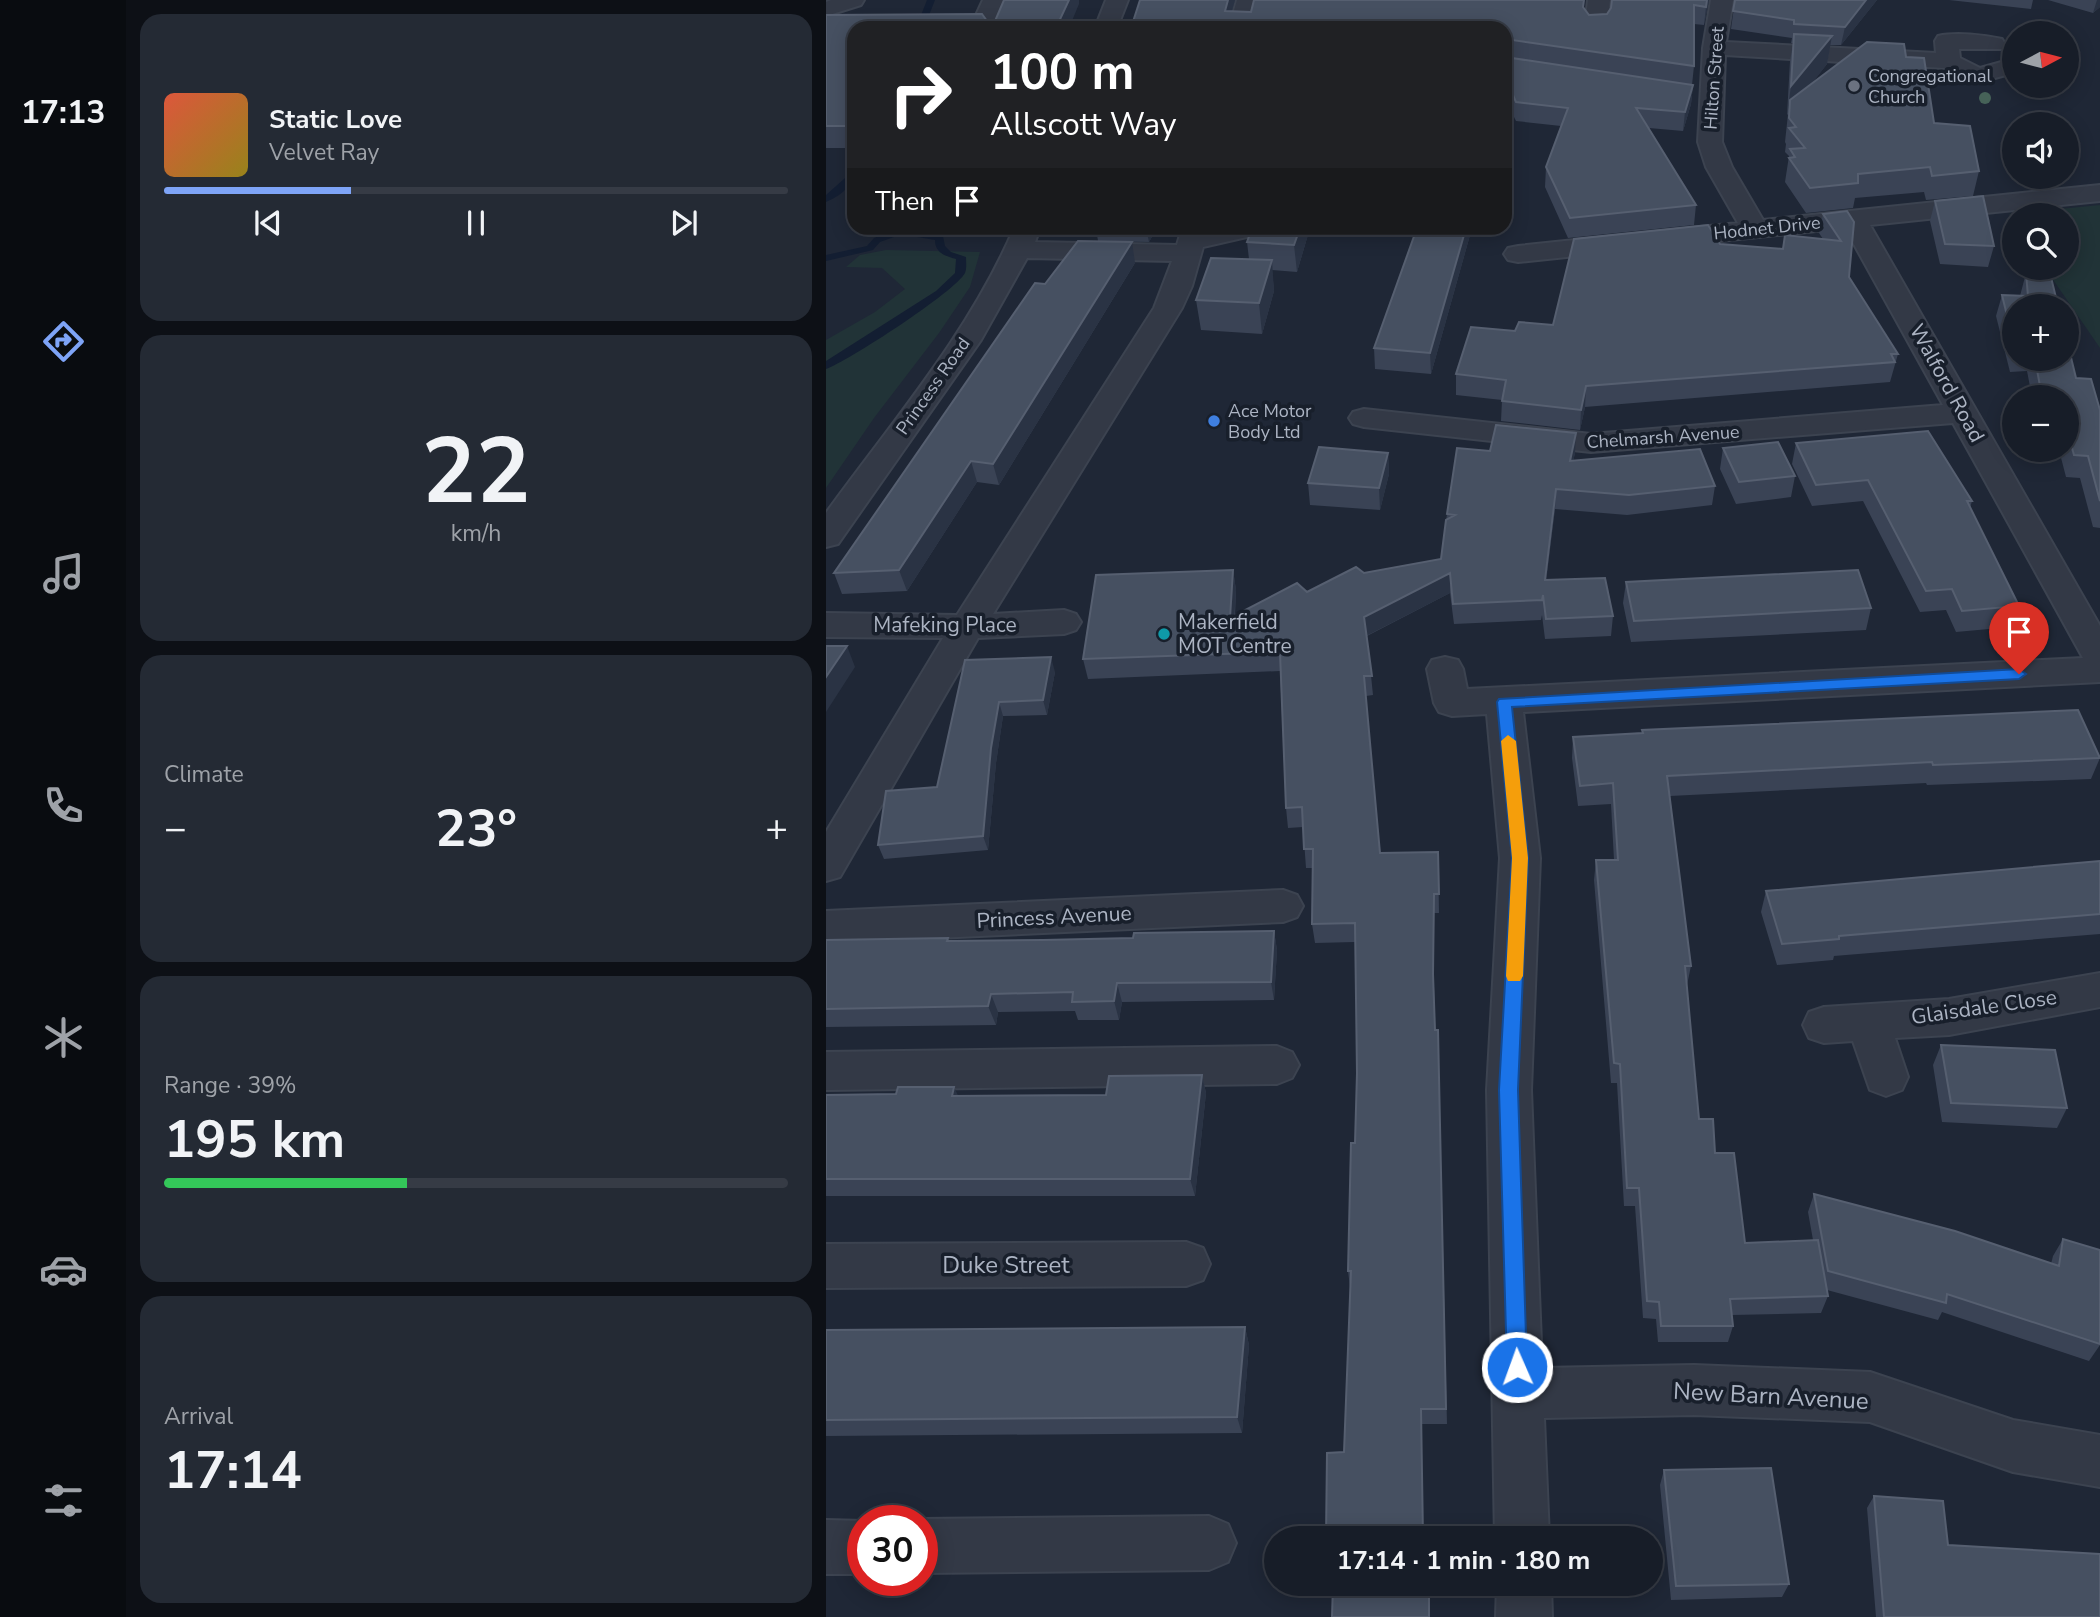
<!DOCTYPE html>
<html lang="en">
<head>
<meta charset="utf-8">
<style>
	:root { --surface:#171d28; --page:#242a34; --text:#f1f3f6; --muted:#9ea2a8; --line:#363b45; --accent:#7ea4f7 }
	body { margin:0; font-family:"Nunito Sans",sans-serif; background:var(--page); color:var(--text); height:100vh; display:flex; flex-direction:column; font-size:26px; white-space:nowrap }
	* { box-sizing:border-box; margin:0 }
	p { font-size:23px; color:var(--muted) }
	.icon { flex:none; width:38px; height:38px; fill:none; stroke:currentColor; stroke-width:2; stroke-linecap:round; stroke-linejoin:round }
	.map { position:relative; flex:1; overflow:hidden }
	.sheet { display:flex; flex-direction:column; gap:14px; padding:14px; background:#0d1016; width:700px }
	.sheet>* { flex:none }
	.top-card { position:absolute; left:21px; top:21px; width:665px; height:214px; border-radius:21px; box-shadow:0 4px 18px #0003,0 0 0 2px var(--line); background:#202124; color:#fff; overflow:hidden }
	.needle { width:46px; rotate:83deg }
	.controls { position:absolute; left:1176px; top:21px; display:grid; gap:14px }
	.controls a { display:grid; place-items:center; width:77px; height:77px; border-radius:50%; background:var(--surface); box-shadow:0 4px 18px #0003,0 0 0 2px var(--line); font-size:35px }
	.speed { position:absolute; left:21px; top:1505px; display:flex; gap:14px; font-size:35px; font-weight:700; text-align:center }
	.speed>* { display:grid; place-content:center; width:91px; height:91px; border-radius:50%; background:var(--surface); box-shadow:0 4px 18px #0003,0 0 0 2px var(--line); line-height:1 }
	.speed .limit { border:10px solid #d22; background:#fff; color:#111 }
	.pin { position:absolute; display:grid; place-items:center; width:60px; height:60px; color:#fff; margin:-72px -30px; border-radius:50% 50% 50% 0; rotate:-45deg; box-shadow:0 0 7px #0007 }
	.pin .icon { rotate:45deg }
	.me { position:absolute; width:77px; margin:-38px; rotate:358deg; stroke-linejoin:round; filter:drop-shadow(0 0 5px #0008) }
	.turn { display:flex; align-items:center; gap:24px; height:147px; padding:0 28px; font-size:32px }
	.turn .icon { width:91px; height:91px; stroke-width:2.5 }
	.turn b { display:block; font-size:49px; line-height:60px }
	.then { display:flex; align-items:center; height:66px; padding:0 28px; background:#0003; gap:14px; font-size:26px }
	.big { font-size:52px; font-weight:700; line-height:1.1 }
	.sheet .card { flex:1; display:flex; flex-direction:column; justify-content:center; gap:10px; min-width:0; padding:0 24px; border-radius:21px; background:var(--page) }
	.sheet .dial { align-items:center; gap:0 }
	.dial b { font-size:91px; line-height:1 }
	.song { display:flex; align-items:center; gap:21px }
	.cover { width:84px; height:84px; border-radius:10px; background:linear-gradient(135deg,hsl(10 70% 55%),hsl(50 70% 35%)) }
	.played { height:7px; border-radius:4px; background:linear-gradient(90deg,var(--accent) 30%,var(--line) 30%) }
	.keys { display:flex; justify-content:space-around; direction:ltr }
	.heat { display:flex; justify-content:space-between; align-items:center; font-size:38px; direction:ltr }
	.charge { height:10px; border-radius:5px; background:linear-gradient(90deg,#34c759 39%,var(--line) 0) }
	.trip { position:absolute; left:438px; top:1526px; width:399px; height:70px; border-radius:35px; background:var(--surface); box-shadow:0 4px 18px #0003,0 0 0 2px var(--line); font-weight:700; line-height:70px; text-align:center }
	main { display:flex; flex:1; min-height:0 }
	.dock { display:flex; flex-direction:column; width:126px; justify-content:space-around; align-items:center; background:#090c10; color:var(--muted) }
	.dock .icon { width:49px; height:49px }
	.dock .current { color:var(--accent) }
	.dock b { font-size:32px; color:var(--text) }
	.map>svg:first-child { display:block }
	.green { fill:#213337 }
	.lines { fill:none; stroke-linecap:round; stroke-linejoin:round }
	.stream { fill:#131e32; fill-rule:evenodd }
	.minor-casing { stroke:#3c4350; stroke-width:4 }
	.minor { fill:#333946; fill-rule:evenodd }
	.tree { fill:#466258 }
	.wall { fill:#3a4355 }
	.shaded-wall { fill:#2a3344 }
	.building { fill:#465061; stroke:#565f70; stroke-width:2 }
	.route { fill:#1a73e8; stroke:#114b97; stroke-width:2 }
	.slow { fill:#f59e0b }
	.worship-dot { fill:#6b7280; stroke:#181f2b; stroke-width:2.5 }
	.shop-dot { fill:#3f7fe0; stroke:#181f2b; stroke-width:2.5 }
	.culture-dot { fill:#0f9aa8; stroke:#181f2b; stroke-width:2.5 }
	.labels { text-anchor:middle; stroke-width:7; stroke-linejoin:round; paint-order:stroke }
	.far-poi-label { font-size:18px; fill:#acb4c3; stroke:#181f2b; text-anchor:start }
	.far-street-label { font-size:18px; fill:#acb4c3; stroke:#181f2b }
	.street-label { font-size:21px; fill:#acb4c3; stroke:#181f2b }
	.poi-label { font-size:21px; fill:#acb4c3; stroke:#181f2b; text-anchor:start }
	.near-street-label { font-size:24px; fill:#acb4c3; stroke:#181f2b }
</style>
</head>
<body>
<main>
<nav class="dock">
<b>17:13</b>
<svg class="icon current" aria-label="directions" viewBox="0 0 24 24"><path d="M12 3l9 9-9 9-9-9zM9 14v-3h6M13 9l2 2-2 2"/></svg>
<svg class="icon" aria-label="music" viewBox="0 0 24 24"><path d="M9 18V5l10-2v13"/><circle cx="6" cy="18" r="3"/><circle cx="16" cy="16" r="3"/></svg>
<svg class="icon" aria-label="phone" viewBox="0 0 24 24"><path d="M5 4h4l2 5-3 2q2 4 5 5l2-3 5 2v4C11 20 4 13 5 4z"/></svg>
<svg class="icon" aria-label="climate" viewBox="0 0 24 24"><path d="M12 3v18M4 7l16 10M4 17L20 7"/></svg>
<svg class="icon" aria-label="car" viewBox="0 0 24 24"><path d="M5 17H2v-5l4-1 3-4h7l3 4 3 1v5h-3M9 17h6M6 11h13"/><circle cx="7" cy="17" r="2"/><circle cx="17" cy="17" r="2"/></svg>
<svg class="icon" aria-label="filters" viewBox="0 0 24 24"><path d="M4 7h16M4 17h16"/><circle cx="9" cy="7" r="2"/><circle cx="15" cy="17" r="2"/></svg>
</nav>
<section class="sheet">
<div class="card">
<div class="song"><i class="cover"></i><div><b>Static Love</b><p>Velvet Ray</p></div></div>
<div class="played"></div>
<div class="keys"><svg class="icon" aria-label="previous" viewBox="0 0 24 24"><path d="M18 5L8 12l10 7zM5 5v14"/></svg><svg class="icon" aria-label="pause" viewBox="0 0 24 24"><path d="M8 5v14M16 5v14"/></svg><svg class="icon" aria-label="next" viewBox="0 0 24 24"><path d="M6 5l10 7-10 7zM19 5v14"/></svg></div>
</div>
<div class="card dial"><b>22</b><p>km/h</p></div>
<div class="card"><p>Climate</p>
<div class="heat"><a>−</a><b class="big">23°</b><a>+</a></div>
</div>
<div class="card"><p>Range · 39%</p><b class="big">195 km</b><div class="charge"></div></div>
<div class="card"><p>Arrival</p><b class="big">17:14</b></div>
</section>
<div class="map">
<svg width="1274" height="1617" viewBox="0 0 1274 1617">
	<rect width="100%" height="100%" fill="#1f2736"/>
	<path class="green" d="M1274 205V348L1219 268H1241V215H1188V221L1183 214Z
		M60 250 154 252 144 287 113 333 48 418 0 488V340L49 312 79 289 56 268 20 267 34 255Z"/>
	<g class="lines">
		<path class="stream" d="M101 0H109L98 28H90Z
			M28 170C28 186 14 196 0 202V195Z
			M80 229 117 236 119 246 125 252 140 257C140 262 141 268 139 273 130 291 21 362 0 369V361L110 291 129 273 130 259C119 256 109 253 109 240L80 235 68 237 54 242 47 250 0 261V255L41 246 48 238 63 232Z"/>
		<defs>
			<path id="minor" d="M5 0H38L35 5 0 16V2Z
				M157 0H179L166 28H144Z
				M280 0H302L291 28H269Z
				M411 0H433L425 28H403Z
				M762 0H784L781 26 778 31H762L759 26Z
				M885 0H907L900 42 1110 53 1109 41 1112 36C1130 32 1158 35 1176 39L1179 44 1176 49H1133L1134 58 1154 68 1179 61 1188 65 1187 73 1151 83 1118 68 899 55 896 142 906 167 937 220 1274 185V201L1044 225 1274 626V682L697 712 714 858 705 1090 716 1368 868 1365 1044 1372 1187 1420 1274 1435V1487L1187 1472 1044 1422 868 1415 718 1418 723 1538H669L661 1090 674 858 661 714 626 716 613 712 608 703 601 669 606 660 619 657 632 660 637 669 641 689 1257 658 1127 423 765 452 538 427 527 424 523 418 527 412 538 409 765 434 1117 405 1019 228 692 262 682 260 678 254 682 248 692 246 912 223 880 167 872 142 877 48Z
				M188 228H214L209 242 351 245 356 228H438L434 234 377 247 366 286 356 308 167 614 238 610 250 614 255 622 250 630 238 634 152 638 14 877 0 881V832L117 638 0 637V613L131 615 328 308 346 261 201 258 155 340 12 544 0 547V513C66 422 144 332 188 228Z
				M457 890 471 895 477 906 471 917 457 922 0 943V911Z
				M1274 973V1007L1123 1035 1069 1038 1082 1077 1076 1090 1060 1096 1044 1090 1027 1041 998 1043 983 1038 977 1025 983 1012 998 1007 1123 999Z
				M451 1046 466 1052 473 1065 466 1078 451 1084 0 1090V1052Z
				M360 1242 377 1248 384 1264 377 1280 360 1286 0 1288V1244Z
				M383 1516 402 1524 410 1543 402 1562 383 1570 96 1573V1521H92L96 1519Z
				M0 1520 38 1521 37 1574H0Z
				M671 1584H725L726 1617H670Z"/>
		</defs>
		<use href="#minor" class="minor-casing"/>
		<use href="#minor" class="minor"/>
	</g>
	<circle class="tree" cx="1159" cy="98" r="6"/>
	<path class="wall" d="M314 0H409L406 11 759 9 763 15 781 14 883 0 878 25 868 24V66L866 85H867L865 104 857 131 823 128 870 205 868 225 742 238 719 187 720 167 735 126 690 121 682 105 679 116V28H305Z
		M909 0H1051L1015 45H1004L1001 64 985 84 1080 57 1108 123 1153 171 1147 196 1100 200 1098 192 1029 198 1027 208 980 213 959 182 963 156 959 152 960 144 959 142 962 114 961 115 964 61 967 43H965L966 38 905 29Z
		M1123 0H1207L1205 9Z
		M1222 0H1274V7L1267 13Z
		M0 15 28 28V148H0Z
		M1109 201 1168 246 1162 267 1114 264 1104 221Z
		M1021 211 1023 277 1072 354 1064 382 759 407 754 430 675 421 676 400 630 395V374L689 331 727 325 894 244 957 249 959 235 997 239 993 233 997 214Z
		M484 228 471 272 446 270 448 291 436 334 375 330 370 300 423 259 421 242Z
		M591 228H646L605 374 549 369 548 348Z
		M245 229V228H331L323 242 272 241 270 228Z
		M309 263 173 485 151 482 81 591 16 594 8 573 219 284Z
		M1200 273 1232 306H1188V359H1241L1250 378 1274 410V528L1267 527 1254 478 1240 477 1233 450H1241V397H1206L1201 371 1184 372 1170 316 1176 295 1194 296Z
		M970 443 1146 501 1144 508 1193 606 1185 627 1130 632 1120 610 1094 612 1037 501 986 506 966 464Z
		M897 448 969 476 965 497 910 504 894 469Z
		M664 451 749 453 747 461 889 486 886 505 801 515 729 509 720 580 787 616 785 636 719 639 716 615 715 620 628 624 624 593 541 636 547 695 540 696 554 853 612 852 613 913H608V986L609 1030H612L621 1424H596L518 1452 524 1287 522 1271 529 1143 531 1073 529 942 489 943 486 924 487 868H480L477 827 462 828 460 808 454 671 262 679 257 659 407 570 410 590 409 615 538 573 615 559 621 514Z
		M562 453 563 474 554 510 484 505 482 483Z
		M800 582 1045 608 1040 630 805 642 797 603Z
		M139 660 229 672 221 715 177 716 170 763 162 850 58 859 52 845 111 787Z
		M816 730 1274 758 1265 779 1101 785 1100 783 844 796 865 966 861 985 873 1119 889 1153 919 1243 987 1240 982 1212 988 1194 1225 1264 1227 1256 1237 1239 1274 1250V1345L1263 1361 1116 1312 1112 1320 1001 1290 1002 1296 995 1313 906 1315 907 1326 902 1342H832L830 1319 817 1318 809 1206H798L791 1083H785L768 880 770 860H788L785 804 752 806 746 758 747 737 816 733Z
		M1274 861V934L1008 956 1007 960 951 965 935 912 940 891Z
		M448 931 451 950 448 1000 296 1002 293 1020H252L249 1011 172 1012 170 1025 0 1027V940L122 938 123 941 307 938Z
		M1115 1045 1241 1108 1231 1128 1116 1122 1107 1065Z
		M376 1075 380 1093 369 1196H0V1095H280Z
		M419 1327 423 1345 416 1433 0 1436V1330Z
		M838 1470 963 1584 956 1597 845 1600 834 1485Z
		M1048 1496 1122 1545 1274 1617H1050L1041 1508Z"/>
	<path class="shaded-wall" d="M243 0H253V4L243 28H230Z
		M402 0H409L401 28 399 11Z
		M881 0H883L878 25 880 7Z
		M1040 0H1051L1015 45 1019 27Z
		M1271 0H1274V7L1267 13Z
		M1006 36 1001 64 964 112V100L961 115 965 86Z
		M867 85 865 104 857 131 859 112Z
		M683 86 682 105 679 116V98Z
		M320 228H331L323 242Z
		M474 228H484L471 272 468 245Z
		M640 228H646L605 374 604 353Z
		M306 242 309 263 173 485 167 464Z
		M446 260 448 291 436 334 433 303Z
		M760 386 759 407 754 430 755 410Z
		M750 433 749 453 743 481 744 461Z
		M562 453 563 474 554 510 553 488Z
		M145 461 151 482 81 591 73 570Z
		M730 489 729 509 718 600 719 580Z
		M407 570 410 590 407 637 404 618Z
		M624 573V593L540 636 538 617Z
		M21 646 29 667 0 712V677Z
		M225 657 229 672 221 715 217 700Z
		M173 702 177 716 170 763 162 850 157 836 165 748Z
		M448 931 451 950 448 1000 445 982Z
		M291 983 296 1002 293 1020 288 1001Z
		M165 994 172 1012 170 1025 162 1006Z
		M376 1075 380 1093 369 1196 364 1179Z
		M128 1087 136 1104 126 1096Z
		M419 1327 423 1345 416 1433 411 1417Z"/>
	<path class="building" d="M178 0H243L230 28H166Z
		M314 0H402L399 11 425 12 428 0H758L757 7 763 15 781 14 785 8 786 0H881L880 7 868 5V66L679 39V28H305Z
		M909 0H1040L1019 27 968 24V20L907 11Z
		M156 14 166 28H28V126H0V15Z
		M968 34 1006 36 965 86Z
		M1041 42 1078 44 1080 57 1098 58 1108 123 1144 126 1153 171 1106 176 1104 167 1032 174V183L984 188 963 158 969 157 964 149 979 148 963 128 970 127 963 118 964 100Z
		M679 57 867 85 859 112 810 108 870 205 744 218 720 167 742 108 690 102 683 86 679 98Z
		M1157 196 1168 246 1119 244 1109 201Z
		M1021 211 1028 222 1023 277 1072 354H1065L1069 362 760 386 755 410 676 401 680 380 630 374 645 327 689 331 693 322 727 325 748 239 882 225 894 244 957 249 959 235 1015 241 997 214Z
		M426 228H474L468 245 421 242Z
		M591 228H640L604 353 548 348Z
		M252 241 306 242 167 464 145 461 73 570 8 573 209 283 219 284Z
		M385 258 446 260 433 303 370 300Z
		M1223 269 1232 306H1188V344L1176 295 1202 296 1200 273Z
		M1241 341 1250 378 1265 379 1274 410V501L1262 456 1248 455 1241 430V397H1216L1209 359H1241Z
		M670 425 750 433 744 461 874 449 889 486 803 495 730 489 719 580 779 578 787 616 720 619 717 595 716 600 627 604 624 573 538 617 546 676H538L554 853 612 852 613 894H608L607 974 609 1030H612L620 1409H595L597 1538H500L501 1453 518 1452 525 1271H522L525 1143H529L531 1073 529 923 486 924 487 849H478L476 807 460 808 454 652 257 659 270 575 407 570 404 618 471 583 481 592 530 567 538 573 615 559 620 520 629 515 621 514 631 448 664 451Z
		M1102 431 1146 501H1141L1193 606 1136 611 1126 589 1100 591 1042 480 990 485 970 443Z
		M952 442 969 476 913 482 897 448Z
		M493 447 562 453 553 488 482 483Z
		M1032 570 1045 608 808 621 800 582Z
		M0 646H21L0 677Z
		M225 657 217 700 173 702 165 748 157 836 52 845 60 791 111 787 139 660Z
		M1252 710 1274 758 1107 765 1106 762 841 776 865 966H859L873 1119H887L889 1153H908L919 1243 992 1240 1002 1296 904 1299 907 1326H835L833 1302 821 1301 813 1188H801L794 1064 788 1063 770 860H792L787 783 754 786 747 737 817 733 816 730Z
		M1274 861V914L1013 936V939L956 944 940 891Z
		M448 931 445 982 291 983 288 1001 246 1002 247 992 165 994 162 1006 0 1009V940L122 938 121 941 217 940 307 938 308 933Z
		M1115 1045 1229 1050 1241 1108 1125 1103Z
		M376 1075 364 1179H0V1095L70 1094 72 1087H128L126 1096 280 1095 283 1076Z
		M988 1194 1129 1231 1233 1266 1237 1239 1274 1250V1344L1121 1294 1120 1303 1002 1271Z
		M419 1327 411 1417 0 1420V1330Z
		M945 1468 963 1584 850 1586 838 1470Z
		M1048 1496 1117 1501 1122 1545 1274 1554V1617H1058Z
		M507 1584H603V1617H506Z"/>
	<path class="route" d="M1193 669 1200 674 1193 679 686 707 702 858 692 1090 701 1367 698 1374 691 1377 684 1374 681 1367 673 1090 686 858 671 702 673 699Z"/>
	<path class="slow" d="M682 735 690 741 702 858 697 976 694 981H682L680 976 686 858 675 741Z"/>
	<circle class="worship-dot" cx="1028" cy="86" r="7"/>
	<circle class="shop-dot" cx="388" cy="421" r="7"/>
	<circle class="culture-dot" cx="338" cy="634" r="7"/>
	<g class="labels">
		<g class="far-poi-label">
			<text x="1042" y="82">Congregational<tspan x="1042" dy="21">Church</tspan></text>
			<text x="402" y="417">Ace Motor<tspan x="402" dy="21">Body Ltd</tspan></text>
		</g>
		<g class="far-street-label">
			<text transform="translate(888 78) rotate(-86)" y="6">Hilton Street</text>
			<text transform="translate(941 228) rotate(-6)" y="6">Hodnet Drive</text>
			<text transform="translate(107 386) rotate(-55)" y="6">Princess Road</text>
			<text transform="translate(837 437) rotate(-4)" y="6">Chelmarsh Avenue</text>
		</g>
		<g class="street-label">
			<text transform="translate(1121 383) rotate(61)" y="7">Walford Road</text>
			<text x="119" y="632">Mafeking Place</text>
			<text transform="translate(228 917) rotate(-3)" y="7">Princess Avenue</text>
			<text transform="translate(1158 1007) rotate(-8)" y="7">Glaisdale Close</text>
		</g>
		<g class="poi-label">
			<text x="352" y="629">Makerfield<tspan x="352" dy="24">MOT Centre</tspan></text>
		</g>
		<g class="near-street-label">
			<text x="180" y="1273">Duke Street</text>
			<text transform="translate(945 1396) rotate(3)" y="8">New Barn Avenue</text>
		</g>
	</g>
</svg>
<div class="controls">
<a><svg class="needle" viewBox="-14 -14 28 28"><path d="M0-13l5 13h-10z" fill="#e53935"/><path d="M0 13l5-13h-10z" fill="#9ea2a8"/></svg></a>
<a><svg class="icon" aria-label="sound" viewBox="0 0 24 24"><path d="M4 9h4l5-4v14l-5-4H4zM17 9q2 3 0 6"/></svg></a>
<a><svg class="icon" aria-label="search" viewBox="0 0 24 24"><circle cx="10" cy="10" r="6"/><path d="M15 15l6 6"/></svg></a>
<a>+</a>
<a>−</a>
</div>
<div class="speed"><div class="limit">30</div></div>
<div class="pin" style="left:1193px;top:674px;background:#d93025"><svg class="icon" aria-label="arrive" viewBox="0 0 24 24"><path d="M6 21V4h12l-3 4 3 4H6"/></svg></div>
<svg class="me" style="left:691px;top:1367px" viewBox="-20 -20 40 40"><circle r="17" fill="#1a73e8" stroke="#fff" stroke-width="3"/><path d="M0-11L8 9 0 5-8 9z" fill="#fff"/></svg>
<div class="trip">17:14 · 1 min · 180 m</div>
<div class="top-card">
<div class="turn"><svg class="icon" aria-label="right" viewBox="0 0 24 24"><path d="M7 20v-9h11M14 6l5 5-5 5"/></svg><div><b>100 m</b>Allscott Way</div></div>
<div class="then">Then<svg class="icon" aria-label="arrive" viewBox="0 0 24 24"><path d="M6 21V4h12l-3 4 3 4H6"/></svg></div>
</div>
</div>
</main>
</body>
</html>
